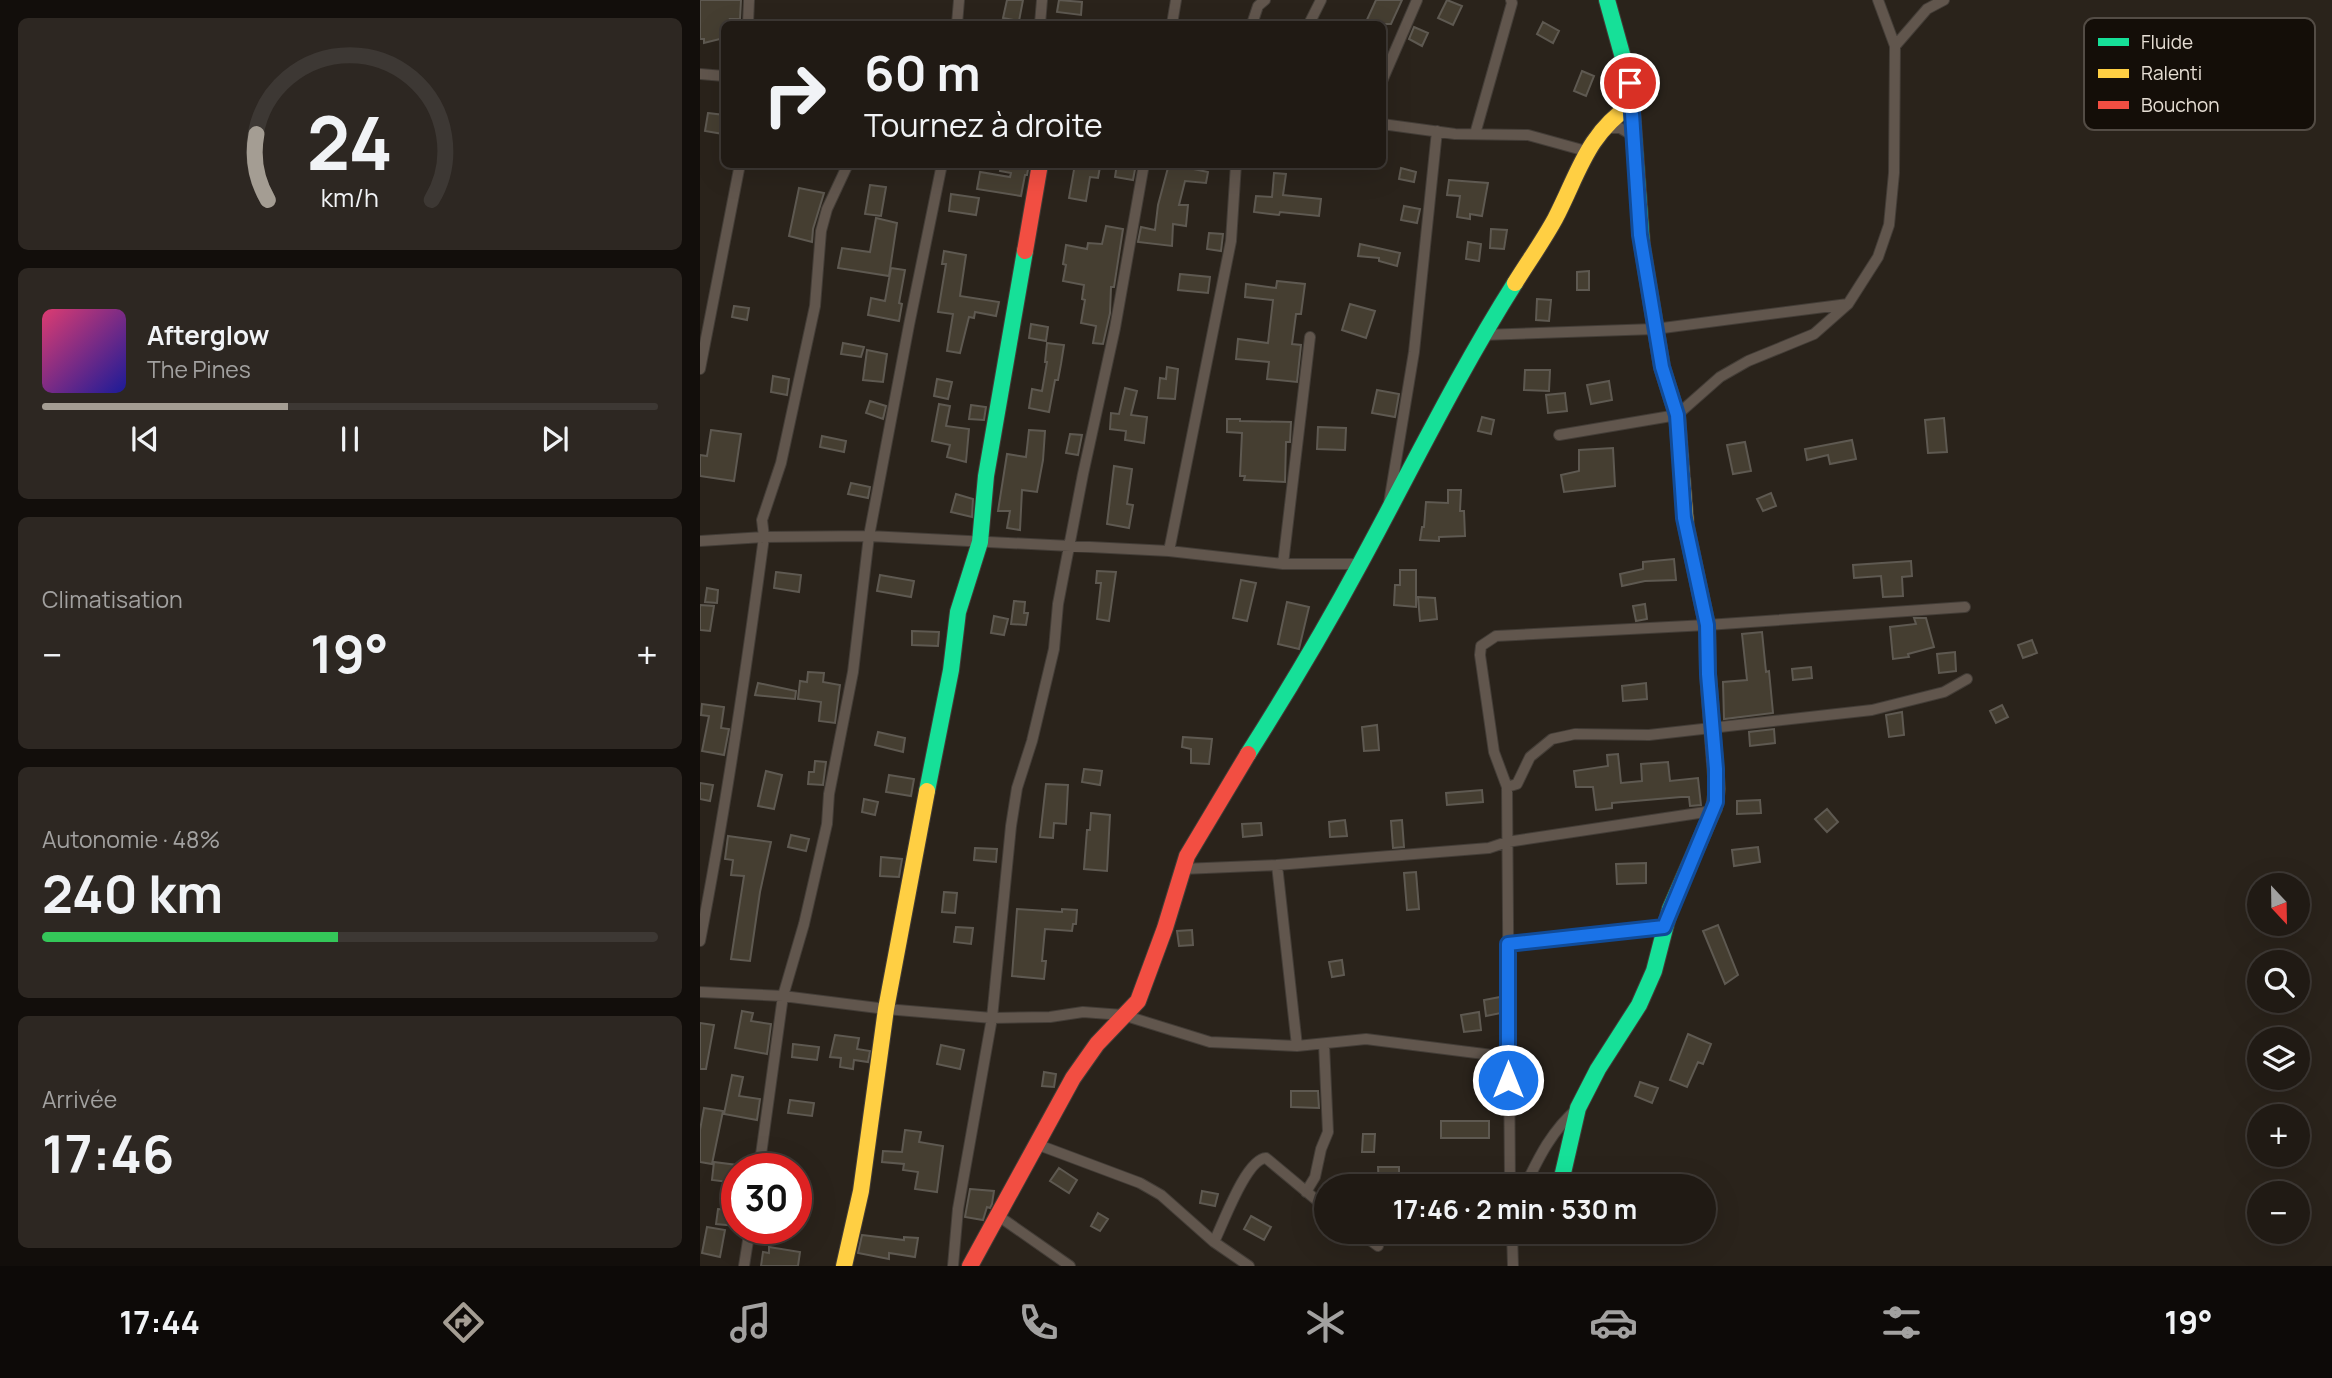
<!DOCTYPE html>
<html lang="fr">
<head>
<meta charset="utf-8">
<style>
	:root { --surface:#201a14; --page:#2d2722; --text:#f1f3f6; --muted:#a2a1a0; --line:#3d3834; --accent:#a49d93 }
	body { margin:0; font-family:Manrope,sans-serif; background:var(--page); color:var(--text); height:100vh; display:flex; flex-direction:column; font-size:26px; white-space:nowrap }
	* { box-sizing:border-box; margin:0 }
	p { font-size:23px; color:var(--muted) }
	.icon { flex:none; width:38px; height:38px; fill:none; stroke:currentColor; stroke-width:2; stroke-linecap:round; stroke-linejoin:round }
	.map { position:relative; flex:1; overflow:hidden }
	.side { display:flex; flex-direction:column; gap:18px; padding:18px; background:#120e0b; width:700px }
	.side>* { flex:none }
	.hud { position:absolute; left:21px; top:21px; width:665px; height:147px; border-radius:10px; box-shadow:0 7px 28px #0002,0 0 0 2px var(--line); background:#201a14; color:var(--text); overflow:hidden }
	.needle { width:46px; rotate:158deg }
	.fabs { position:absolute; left:1547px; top:873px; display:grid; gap:14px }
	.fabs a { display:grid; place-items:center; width:63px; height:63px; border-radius:50%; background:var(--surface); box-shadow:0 7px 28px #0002,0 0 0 2px var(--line); font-size:35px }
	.speed { position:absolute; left:21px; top:1153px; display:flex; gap:14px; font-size:35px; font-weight:700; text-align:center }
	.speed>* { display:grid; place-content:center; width:91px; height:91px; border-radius:50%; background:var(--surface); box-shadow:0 7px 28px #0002,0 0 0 2px var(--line); line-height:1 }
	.speed .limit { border:10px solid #d22; background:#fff; color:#111 }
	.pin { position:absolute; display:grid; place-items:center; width:60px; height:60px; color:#fff; margin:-30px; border:4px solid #fff; border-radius:50%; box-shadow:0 2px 7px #0007 }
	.me { position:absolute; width:77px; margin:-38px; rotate:0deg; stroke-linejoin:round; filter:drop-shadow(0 0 5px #0008) }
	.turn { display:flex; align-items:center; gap:24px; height:147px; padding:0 28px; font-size:32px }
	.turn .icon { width:91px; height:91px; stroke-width:2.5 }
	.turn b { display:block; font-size:49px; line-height:60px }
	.big { font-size:52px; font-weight:700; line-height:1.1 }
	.side .card { flex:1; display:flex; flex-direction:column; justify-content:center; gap:10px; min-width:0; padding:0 24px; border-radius:10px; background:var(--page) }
	.side .dial { align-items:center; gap:0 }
	.dial svg { height:182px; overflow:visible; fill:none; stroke:var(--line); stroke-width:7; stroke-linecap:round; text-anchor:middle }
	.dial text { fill:var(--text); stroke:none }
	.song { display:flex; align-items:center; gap:21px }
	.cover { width:84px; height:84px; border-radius:10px; background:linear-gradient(135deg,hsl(340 70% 55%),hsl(240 70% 35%)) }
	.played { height:7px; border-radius:4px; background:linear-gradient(90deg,var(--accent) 40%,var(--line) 40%) }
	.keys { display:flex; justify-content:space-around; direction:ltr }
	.heat { display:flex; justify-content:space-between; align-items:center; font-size:38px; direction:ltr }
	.charge { height:10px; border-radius:5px; background:linear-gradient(90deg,#34c759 48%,var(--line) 0) }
	.trip { position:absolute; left:614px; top:1174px; width:402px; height:70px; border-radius:35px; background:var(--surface); box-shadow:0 7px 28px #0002,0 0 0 2px var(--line); font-weight:700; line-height:70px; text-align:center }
	.menu { display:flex; height:112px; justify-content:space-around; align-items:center; background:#0d0a08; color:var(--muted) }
	.menu .icon { width:49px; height:49px }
	.menu .selected { color:var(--accent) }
	.menu b { font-size:32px; color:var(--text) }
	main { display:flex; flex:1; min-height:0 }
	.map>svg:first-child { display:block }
	.building { fill:#453e31; stroke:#5e5951; stroke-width:2 }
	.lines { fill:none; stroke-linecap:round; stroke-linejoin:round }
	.street-casing { stroke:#433d37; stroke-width:12 }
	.fast-casing { stroke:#433d37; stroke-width:18 }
	.slow-casing { stroke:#433d37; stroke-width:18 }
	.jam-casing { stroke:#433d37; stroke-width:18 }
	.street { stroke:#61564d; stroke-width:10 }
	.fast { stroke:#16e098; stroke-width:16 }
	.slow { stroke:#ffcf43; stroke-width:16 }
	.jam { stroke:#f24e42; stroke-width:16 }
	.route-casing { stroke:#114b97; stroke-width:18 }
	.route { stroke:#1a73e8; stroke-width:12 }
	.key { fill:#140e08; stroke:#534c45; stroke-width:2 }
	.key-label { font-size:19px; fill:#e6ded4 }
</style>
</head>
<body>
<main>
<section class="side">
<div class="card dial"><svg viewBox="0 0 100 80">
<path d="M14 69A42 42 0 1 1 86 69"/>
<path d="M14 69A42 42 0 0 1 9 40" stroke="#a49d93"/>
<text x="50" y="56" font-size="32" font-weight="700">24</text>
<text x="50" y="72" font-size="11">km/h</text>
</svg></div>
<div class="card">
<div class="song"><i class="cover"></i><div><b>Afterglow</b><p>The Pines</p></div></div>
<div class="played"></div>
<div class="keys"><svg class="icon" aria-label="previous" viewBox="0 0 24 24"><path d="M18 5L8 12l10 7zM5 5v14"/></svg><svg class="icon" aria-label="pause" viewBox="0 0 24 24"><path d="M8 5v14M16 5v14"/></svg><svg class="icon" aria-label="next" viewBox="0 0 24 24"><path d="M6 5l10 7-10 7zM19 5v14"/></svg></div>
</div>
<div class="card"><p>Climatisation</p>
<div class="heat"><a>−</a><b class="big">19°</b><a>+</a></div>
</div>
<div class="card"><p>Autonomie · 48%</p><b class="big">240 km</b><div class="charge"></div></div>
<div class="card"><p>Arrivée</p><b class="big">17:46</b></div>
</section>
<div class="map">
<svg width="1632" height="1266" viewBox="0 0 1632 1266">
	<rect width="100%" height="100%" fill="#2a231b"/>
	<path class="building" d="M0 0H41L40 19H30L32 24H24V38L4 43V39H0Z
		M307 0H323L319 21 303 18Z
		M359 0 382 2 381 15 357 12Z
		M676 0H702L691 24H665Z
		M747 0 762 6 753 25 738 18Z
		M843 22 859 31 853 43 837 34Z
		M714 27 728 33 722 46 709 39Z
		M882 71 894 76 886 96 874 91Z
		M8 113 24 115 23 134 5 131Z
		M301 164H329L327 175H325L321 196 277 189 280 172 310 177 311 173 300 171Z
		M375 164 400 167 398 178 390 177 386 201 369 198Z
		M417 164H436L433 180 415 177Z
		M469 164 508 172 506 183 485 181 479 205H488L486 226 473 224 472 246 438 242 441 227 455 230 458 205Z
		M701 168 716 172 714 182 699 179Z
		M574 173 586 174 583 195 621 199 619 216 580 212 579 215 554 212 556 196 572 197Z
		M749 180 788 183 782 216 770 214V219L757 217 760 196 747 195Z
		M170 185 186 187 181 216 165 214Z
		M99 188 124 193 113 229 112 242 89 236Z
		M251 194 279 198 276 215 249 211Z
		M704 206 720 209 717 223 701 220Z
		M176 218 197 223 189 276 138 268 142 248 170 252Z
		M406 226 423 229 414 287H411L410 313 403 344 393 343 396 326 381 323 385 300 382 299 384 285 363 281 366 265 363 264 366 245 387 249 388 243 402 244Z
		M791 229 807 230 804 249 790 248Z
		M509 233 523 234 521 251 507 249Z
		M768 242 781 244 779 261 766 259Z
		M660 244 700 253 697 266 679 261V258L658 256Z
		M244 251 266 255 260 296 299 302 296 316 275 312 274 318 269 317 260 353 247 351 253 314 238 312 246 264H242Z
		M191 268 205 270 199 303 202 304 199 321 168 315 171 298 185 301Z
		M889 271V290H877V272Z
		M480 274 510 277 508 293 478 290Z
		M577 281 605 284 601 314H596L592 344 601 345 597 382 567 379 569 362 536 359 538 339 568 343 573 300 545 297 546 284 576 288Z
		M837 299 851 300 849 321 836 320Z
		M650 304 675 311 666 338 642 330Z
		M34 306 49 308 47 320 32 317Z
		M331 324 348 327 346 341 329 338Z
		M143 343 164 347 161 357 141 354Z
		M347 343 364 345 361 364 358 380H355L349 412 329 408 332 389 342 391 347 362H345Z
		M167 350 187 354 183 382 163 380Z
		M467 367 478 369 475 399 458 398 460 378 466 379Z
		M825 370H850L849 391 824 390Z
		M73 376 89 379 87 395 71 392Z
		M237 379 252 382 248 399 234 396Z
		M909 381 912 400 891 404 887 385Z
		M425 388 437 391 431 415 447 417 444 443 425 440 426 431 410 429 411 413 419 414Z
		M677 390 699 394 695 417 672 413Z
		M865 393 867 411 848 413 846 395Z
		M170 401 186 406 183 419 166 413Z
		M239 404 250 406 246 426 269 429 266 462 247 457 250 445 232 441Z
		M271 405 286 407 284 420 269 419Z
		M782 417 794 420 791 434 778 431Z
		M1244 418 1247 452 1228 453 1225 420Z
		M527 419H540V421L591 422 590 442H586L585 482 544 480 545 476H540L542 433 527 432Z
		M618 427 646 428 645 450 617 449Z
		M11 430 41 434 34 481 0 476V455L7 456Z
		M329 430 345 431 343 460 337 492 322 490 320 530 307 528 310 511H298L307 454 326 457Z
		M370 434 382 435 378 455 366 453Z
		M122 436 146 441 144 452 120 447Z
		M1152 440 1156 459 1130 464 1128 455 1107 460 1105 449Z
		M1045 442 1051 471 1033 474 1027 445Z
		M913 448 915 486 864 492 861 475 879 471V450Z
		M414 466 432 469 427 504 433 505 429 528 407 524Z
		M151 483 170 487 168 498 148 494Z
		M748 490H761L760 511H764L765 536 739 537V541L720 540 722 527H724L726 502 748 503Z
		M1071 493 1076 506 1063 511 1057 499Z
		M256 494 273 499 272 517 251 512Z
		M974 559 976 580 945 581 922 586 920 574 943 569V562Z
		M1211 561 1212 576 1202 577 1203 596 1183 597 1181 576 1154 578 1153 565Z
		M700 570H716V607L694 605 695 585H700Z
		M397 571 416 572 409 621 397 619 401 583H396Z
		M76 572 101 575 99 592 74 588Z
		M180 575 214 581 211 597 177 591Z
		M541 580 556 583 547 621 533 618Z
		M7 588 18 590 17 603 5 602Z
		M718 597 735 598 737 619 720 621Z
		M314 601 325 602 324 613H328L326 625 311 624Z
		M587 602 609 607 599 649 578 644Z
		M945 604 947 619 936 621 933 606Z
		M0 605 14 606 10 631 0 630Z
		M294 616 308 619 304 635 291 633Z
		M1214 618H1226L1234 647 1208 654 1209 657 1193 659 1190 627 1216 624Z
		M212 631 239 632 238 646 212 645Z
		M1062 632 1066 672 1069 671 1073 713 1024 719 1023 682 1047 680 1042 634Z
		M1332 640 1337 653 1323 658 1318 645Z
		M1255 652 1256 671 1239 673 1237 654Z
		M1111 667 1112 678 1093 680 1092 669Z
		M108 672 124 673 123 682 140 685 135 723 119 721 121 702 98 699 100 681 107 682Z
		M58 683 96 691 95 699 55 695Z
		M946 683 947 699 923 701 922 686Z
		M2 704 24 707 21 728 29 729 24 755 2 751 9 716 1 715Z
		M1302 705 1308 717 1296 723 1290 711Z
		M1202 712 1204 735 1189 737 1186 715Z
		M677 725 679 750 664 751 662 727Z
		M1074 729 1075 743 1050 746 1049 732Z
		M178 732 205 738 203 752 175 745Z
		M483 737 512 739 509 764 491 763V749L482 747Z
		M918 754 921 783 942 781 941 764 968 762 970 781 998 778 1001 805 990 806 989 797H981L912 803V808L896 810 893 787H876L874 771 908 766 907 755Z
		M115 761 126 762 123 785 108 784 109 772H114Z
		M384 769 402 771 400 785 382 782Z
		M66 771 82 775 74 809 58 806Z
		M189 775 214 779 211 796 186 792Z
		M0 783 13 785 10 801 0 799Z
		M346 784 368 785 366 824 354 823 353 838 340 837Z
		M782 790 783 802 747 805 746 793Z
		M164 799 178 802 175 815 162 812Z
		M1060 800 1061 813 1037 814V801Z
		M1127 809 1138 822 1127 832 1115 819Z
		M391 813 410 815 407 871 384 869 387 830H390Z
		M645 820 647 836 630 837 629 822Z
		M702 820 704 847 693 848 691 821Z
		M561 823 562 835 543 837 542 824Z
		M91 835 109 839 106 851 88 847Z
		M28 836 71 842 60 892 50 961 31 959 44 876 31 875 33 860 25 859Z
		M1058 847 1060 862 1034 866 1032 850Z
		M275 848 297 849 296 862 274 860Z
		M181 857 202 859 199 877 180 876Z
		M946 863V883L917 884 916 864Z
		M716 872 719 909 707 910 704 873Z
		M244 892 257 893 255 913 242 912Z
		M317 909 362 912V909L377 910 376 924H373L372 931 345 929 342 961H346L344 979 312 976Z
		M1018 925 1038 975 1025 984 1003 931Z
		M256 927 273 928 271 944 254 942Z
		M492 930 493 945 479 946 477 931Z
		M642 960 644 975 632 977 629 962Z
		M800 997 801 1013 786 1016 784 1000Z
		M42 1011 53 1013 51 1021 71 1024 67 1054 35 1048Z
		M779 1012 781 1030 764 1032 761 1015Z
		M0 1023 14 1025 6 1069H0Z
		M988 1034 1011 1044 1003 1064 998 1062 987 1087 970 1080Z
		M135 1035 159 1038 157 1049 170 1051 168 1062 154 1060 153 1069 140 1067 141 1058 130 1057Z
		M93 1044 119 1047 117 1060 92 1057Z
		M241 1045 264 1050 260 1069 237 1064Z
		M344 1072 356 1074 354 1087 342 1086Z
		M32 1075 43 1077 39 1096 60 1099 57 1120 24 1114Z
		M940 1082 958 1088 952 1103 935 1096Z
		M591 1091H618L619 1108 591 1107Z
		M90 1100 114 1103 112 1116 88 1113Z
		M4 1108 23 1111 12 1164 0 1162V1130Z
		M741 1121H789V1138H741Z
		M205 1130 221 1132 219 1142 243 1146 237 1192 215 1189 218 1172 203 1170 204 1164 182 1162 183 1151 202 1152Z
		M663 1134H675L674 1152H662Z
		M14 1162 37 1165V1183L12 1180Z
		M678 1167H699V1184H696V1186H679Z
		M359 1168 377 1180 369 1193 350 1181Z
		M270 1189 294 1191 292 1204 290 1208 287 1207 283 1220 265 1217Z
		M502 1191 518 1194 515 1206 500 1203Z
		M18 1209 37 1211V1226L16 1224Z
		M398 1213 408 1219 400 1231 391 1226Z
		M551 1216 571 1227 564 1240 544 1229Z
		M7 1227 25 1230 20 1257 2 1253Z
		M162 1235 204 1240V1237L218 1238 215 1257 189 1253V1259L158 1253Z
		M69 1247 100 1252 98 1266H61L63 1252 69 1253Z"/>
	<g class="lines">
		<defs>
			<path id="street" d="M48 24 49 0
				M257 24 259 0
				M340 24 342 0
				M472 24 476 0
				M552 24 558 6 565 0
				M609 24 621 0
				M1195 46 1227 9 1244 0
				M0 74 24 76
				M682 81 717 0
				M682 124 755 134 828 135 886 151
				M905 128H920L932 135
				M775 134 812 3 811 0
				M782 335 955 329 1148 304
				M0 369 40 164
				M859 435 977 415 1020 377 1048 361 1114 334 1148 304 1178 257 1189 225 1194 173 1195 46 1178 0
				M689 503 714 352 737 131
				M0 541 64 537 169 536 469 551 583 564H660
				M469 551 531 241 536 164
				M583 564 610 337
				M807 787 817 784 830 757 852 739 875 734 949 735 1172 710 1244 692 1267 679
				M577 865 597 1046
				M482 869 577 865 789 848 807 842 1012 811
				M0 941C26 807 46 672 64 537L62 520 81 463 115 306 121 231 127 209 148 164
				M808 944 964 927
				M0 992 83 996 186 1009 292 1018 350 1017 383 1012 423 1015 510 1042 597 1046 666 1039 808 1057
				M336 1144 440 1183 461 1195 514 1242 549 1266
				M59 1169 83 996 104 924 127 824 129 794 153 672 169 536 209 325 242 164
				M810 1186 807 787 794 752 780 655 781 646 796 636 1007 625 1265 607
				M825 1186C839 1157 852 1130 878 1108
				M606 1192 615 1177 621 1149 628 1132 624 1044
				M297 1215 370 1266
				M659 1232 678 1246
				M812 1232 813 1266
				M514 1242C523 1224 546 1159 566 1158L626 1208
				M44 1266 50 1228
				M253 1266 258 1209 292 1018 311 826 317 788 332 741 354 649 358 604 383 474 415 328 444 164"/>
			<path id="fast" d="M907 0 930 83 942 245
				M548 754C588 691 626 627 661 562 712 468 758 373 815 283
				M227 791 251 670 258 612 280 542 286 476 325 251
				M860 1186 878 1108 898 1069 939 1005 954 971 970 909 1014 808"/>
			<path id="slow" d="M942 245 962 367 977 415 986 526
				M815 283C828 262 843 241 855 219 879 173 886 135 932 104
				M144 1266 161 1191 186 1009 227 791"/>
			<path id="jam" d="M325 251 340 164
				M986 526 1007 625 1008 674 1017 789 1014 808
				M270 1266 373 1078 397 1044 438 1001 465 928 487 856 548 754"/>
		</defs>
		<use href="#street" class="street-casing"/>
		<use href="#fast" class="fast-casing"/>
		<use href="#slow" class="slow-casing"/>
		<use href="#jam" class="jam-casing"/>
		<use href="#street" class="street"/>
		<use href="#fast" class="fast"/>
		<use href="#slow" class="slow"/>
		<use href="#jam" class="jam"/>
	</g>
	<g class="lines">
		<defs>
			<path id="route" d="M808 1080V944L964 927 1016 802V769L1008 674 1007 625 984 518 977 415 962 367 940 235 930 83"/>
		</defs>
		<use href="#route" class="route-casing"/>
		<use href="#route" class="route"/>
	</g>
	<rect x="1384" y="18" width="231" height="112" rx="10" class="key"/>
	<rect x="1398" y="38" width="31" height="8" fill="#16e098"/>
	<rect x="1398" y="69" width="31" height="9" fill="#ffcf43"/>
	<rect x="1398" y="101" width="31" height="8" fill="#f24e42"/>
	<g class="key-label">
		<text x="1441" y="49">Fluide</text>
		<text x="1441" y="80">Ralenti</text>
		<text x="1441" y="112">Bouchon</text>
	</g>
</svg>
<div class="fabs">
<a><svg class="needle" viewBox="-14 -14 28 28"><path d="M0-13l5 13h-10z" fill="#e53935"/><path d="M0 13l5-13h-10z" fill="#a2a1a0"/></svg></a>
<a><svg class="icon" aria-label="search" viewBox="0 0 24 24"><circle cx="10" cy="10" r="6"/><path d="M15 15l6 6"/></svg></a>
<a><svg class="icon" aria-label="layers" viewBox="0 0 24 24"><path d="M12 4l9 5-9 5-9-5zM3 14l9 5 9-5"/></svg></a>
<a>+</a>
<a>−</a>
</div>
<div class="speed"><div class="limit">30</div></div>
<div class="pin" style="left:930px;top:83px;background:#d93025"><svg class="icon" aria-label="arrive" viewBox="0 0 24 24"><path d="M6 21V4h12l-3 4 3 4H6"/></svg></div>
<svg class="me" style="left:808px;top:1080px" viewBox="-20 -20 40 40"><circle r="17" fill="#1a73e8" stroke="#fff" stroke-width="3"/><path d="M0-11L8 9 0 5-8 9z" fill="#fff"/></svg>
<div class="trip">17:46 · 2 min · 530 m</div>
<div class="hud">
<div class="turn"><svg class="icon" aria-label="right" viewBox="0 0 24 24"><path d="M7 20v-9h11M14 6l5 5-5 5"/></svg><div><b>60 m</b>Tournez à droite</div></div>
</div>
</div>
</main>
<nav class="menu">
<b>17:44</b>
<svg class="icon selected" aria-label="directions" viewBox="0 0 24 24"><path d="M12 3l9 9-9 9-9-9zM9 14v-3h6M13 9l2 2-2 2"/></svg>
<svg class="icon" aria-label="music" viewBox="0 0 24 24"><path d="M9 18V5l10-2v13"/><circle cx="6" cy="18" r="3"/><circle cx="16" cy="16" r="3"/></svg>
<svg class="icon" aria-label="phone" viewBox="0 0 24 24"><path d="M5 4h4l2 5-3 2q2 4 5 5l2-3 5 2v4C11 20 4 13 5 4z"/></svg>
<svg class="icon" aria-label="climate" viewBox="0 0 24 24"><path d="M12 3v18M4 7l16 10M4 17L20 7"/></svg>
<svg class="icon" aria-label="car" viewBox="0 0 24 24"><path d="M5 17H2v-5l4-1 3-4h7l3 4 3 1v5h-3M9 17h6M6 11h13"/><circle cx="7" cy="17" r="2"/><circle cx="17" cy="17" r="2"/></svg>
<svg class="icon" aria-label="filters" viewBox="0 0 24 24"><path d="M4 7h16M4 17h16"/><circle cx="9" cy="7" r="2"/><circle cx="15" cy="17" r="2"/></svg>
<b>19°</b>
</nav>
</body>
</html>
